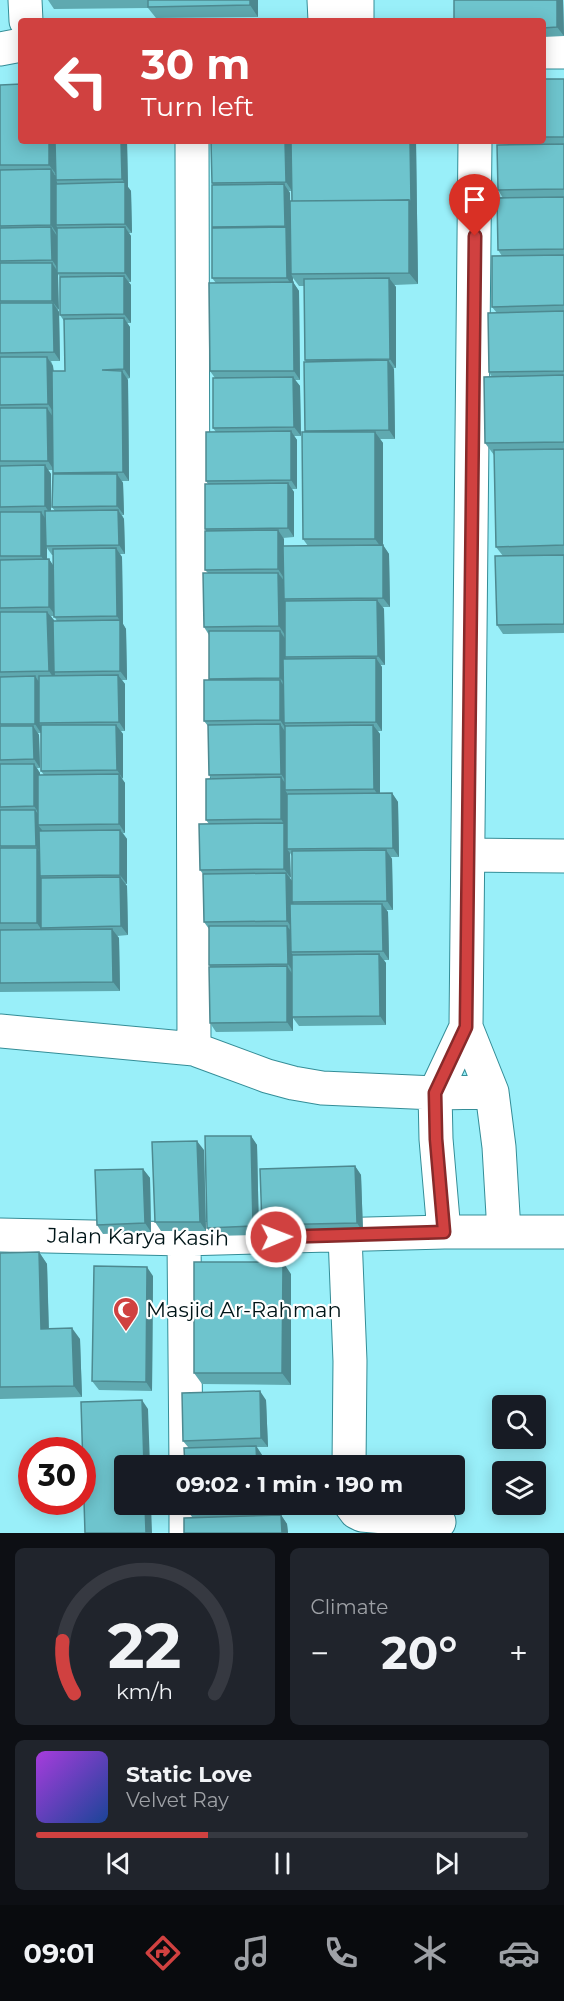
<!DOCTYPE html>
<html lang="en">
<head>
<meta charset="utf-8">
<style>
	:root { --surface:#171b24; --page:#20242c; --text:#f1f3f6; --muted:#9ea1a6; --line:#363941; --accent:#d04140 }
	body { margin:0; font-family:Montserrat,sans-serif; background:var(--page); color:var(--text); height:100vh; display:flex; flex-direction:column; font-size:22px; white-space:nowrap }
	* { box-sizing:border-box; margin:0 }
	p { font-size:20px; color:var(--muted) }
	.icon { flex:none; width:33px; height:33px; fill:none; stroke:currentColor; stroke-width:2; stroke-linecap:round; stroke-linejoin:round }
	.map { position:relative; height:1533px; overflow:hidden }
	.side { display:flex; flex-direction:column; gap:15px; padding:15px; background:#0d0f14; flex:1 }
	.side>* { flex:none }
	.top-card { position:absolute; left:18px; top:18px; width:528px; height:126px; border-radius:6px; box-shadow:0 3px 15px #0003; background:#d04140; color:#fff; overflow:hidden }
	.controls { position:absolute; left:492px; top:1395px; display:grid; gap:12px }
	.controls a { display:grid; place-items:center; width:54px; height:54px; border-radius:6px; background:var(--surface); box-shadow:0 3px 15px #0003; font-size:30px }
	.speed { position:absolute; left:18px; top:1437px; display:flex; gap:12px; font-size:30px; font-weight:700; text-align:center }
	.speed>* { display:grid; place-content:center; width:78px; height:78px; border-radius:50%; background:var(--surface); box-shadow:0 3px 15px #0003; line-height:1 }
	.speed .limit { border:9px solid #d22; background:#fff; color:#111 }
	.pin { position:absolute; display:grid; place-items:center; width:51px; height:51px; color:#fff; margin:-62px -26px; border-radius:50% 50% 50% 0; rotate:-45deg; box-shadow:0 0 6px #0007 }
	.pin .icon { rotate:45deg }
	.me { position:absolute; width:66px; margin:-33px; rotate:89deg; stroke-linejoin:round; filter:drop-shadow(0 0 4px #0008) }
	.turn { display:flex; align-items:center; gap:21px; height:126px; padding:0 24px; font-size:27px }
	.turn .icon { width:78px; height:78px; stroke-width:2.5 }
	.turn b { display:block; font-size:42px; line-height:51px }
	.big { font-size:45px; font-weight:700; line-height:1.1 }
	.side .widget { flex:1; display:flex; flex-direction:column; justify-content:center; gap:9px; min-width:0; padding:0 21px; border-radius:9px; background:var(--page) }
	.side .dial { align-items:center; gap:0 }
	.dial svg { height:156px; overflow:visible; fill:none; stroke:var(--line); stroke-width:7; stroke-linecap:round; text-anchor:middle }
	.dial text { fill:var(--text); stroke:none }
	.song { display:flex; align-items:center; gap:18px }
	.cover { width:72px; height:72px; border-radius:9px; background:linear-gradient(135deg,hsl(280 70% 55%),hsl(220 70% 35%)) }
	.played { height:6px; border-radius:3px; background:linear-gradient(90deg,var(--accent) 35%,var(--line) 35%) }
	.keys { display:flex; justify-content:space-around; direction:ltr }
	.heat { display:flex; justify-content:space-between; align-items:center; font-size:33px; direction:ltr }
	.side .tiles { flex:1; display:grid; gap:15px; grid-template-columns:1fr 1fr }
	.widget:last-child { grid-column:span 2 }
	.trip { position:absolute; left:114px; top:1455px; width:351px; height:60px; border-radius:6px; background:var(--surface); box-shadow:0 3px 15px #0003; font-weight:700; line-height:60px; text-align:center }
	.tab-bar { display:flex; height:96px; justify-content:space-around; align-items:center; background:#090b0e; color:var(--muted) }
	.tab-bar .icon { width:42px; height:42px }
	.tab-bar .active { color:var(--accent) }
	.tab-bar b { font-size:27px; color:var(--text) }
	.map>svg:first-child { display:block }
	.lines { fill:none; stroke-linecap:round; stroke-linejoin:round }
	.minor-casing { stroke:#348d97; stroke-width:35 }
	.minor { stroke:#fff; stroke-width:33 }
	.wall { fill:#5fa9b0; fill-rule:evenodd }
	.shaded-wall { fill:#4d8990 }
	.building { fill:#6ec4cd; stroke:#4d8990; stroke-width:1.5 }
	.route-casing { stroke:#872a2a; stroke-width:15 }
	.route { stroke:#d04140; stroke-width:10 }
	.labels { text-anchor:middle; stroke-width:4.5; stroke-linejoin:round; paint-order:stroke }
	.street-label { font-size:21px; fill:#001518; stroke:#fff }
	.poi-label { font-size:21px; fill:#001518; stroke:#fff; text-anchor:start }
</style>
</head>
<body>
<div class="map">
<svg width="564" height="1533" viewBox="0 0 564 1533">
	<rect width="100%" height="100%" fill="#99eff9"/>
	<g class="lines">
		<defs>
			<path id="minor" d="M25 0 26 21
				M324 0 325 21
				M357 0V21
				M0 49 21 45
				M543 52H564
				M192 141 194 1049
				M475 141 466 1027 492 1092 499 1147 504 1232
				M468 855 564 856
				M0 1031 194 1049 267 1076 293 1083 322 1088 435 1093 492 1092
				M444 1232 436 1139 435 1093 466 1027
				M0 1235 184 1239 444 1232H564
				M345 1236 350 1361 349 1466
				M184 1239 186 1466
				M186 1504V1533
				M350 1504 356 1512 362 1515 439 1522"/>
		</defs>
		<use href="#minor" class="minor-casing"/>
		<use href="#minor" class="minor"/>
	</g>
	<path class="wall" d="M48 0H258V17L156 18 148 8 54 9Z
		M563 0 564 36 543 37V21Z
		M543 79H564V633L503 634 497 625 503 556 496 547 495 455H494L485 443 492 377 489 372 497 313 492 307 502 256 498 250 503 198 498 190 517 144 514 141H543Z
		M0 85 55 141 56 174H54L56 176 55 141H127L128 187 131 191 132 233H129L131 236V282H128L131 285V323H127L130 327V378L127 379 128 380 129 481H122L123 483 124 515H122L124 519 125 554H120L122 557 123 624 126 629 127 680H122L125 684V731H121L123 734 122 779 125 783V833H123L127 839V884H125L127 886 128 935 117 936 119 938 120 991 0 992ZM58 274 60 277V315L64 321 65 371H54L53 366 51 361H60L59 312 58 310ZM48 470H53L54 474 52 507 55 511H51V474ZM47 548 52 555H53V566L49 559H47ZM51 616H54L57 621H54ZM38 733H41V771L44 775H40V773L37 768H40L39 735Z
		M291 141H416L418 284 394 285 396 287V368H393L394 369 395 439H380L383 443V545L389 554 390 607H383L384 609 385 665H380L382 667V731H378L380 734V793H392L398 802 399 857H391L392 859 393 910H386L388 912 389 960H384L386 963V1025L299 1026 293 1018V1031L216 1032 210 1023V967L209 965V929L204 922 203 874 200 870 209 824 206 820 212 779 209 775 208 726 204 721 210 680 209 679V635L204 627 208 573 205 570 206 531 205 529 208 484 206 481 216 432 213 428 215 378 210 371 216 283 212 278 213 228 212 227 213 185 212 183ZM289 191H292V201H290V193ZM293 278 299 286H304L305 360 306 362 305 431 306 432 303 539 308 546H284V539L283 538 294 537V492L292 489H297V440L294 436H301L300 386 295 380H300L299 291 293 282ZM287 793 288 794 287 827ZM290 853 292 856V882L290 878Z
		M251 1136 257 1145 259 1235 213 1236 207 1228Z
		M204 1150 206 1231H161L155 1222Z
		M355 1166 361 1175 363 1232 268 1234 262 1225Z
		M143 1169 150 1178 151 1232 103 1234 97 1225Z
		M39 1252 47 1264 49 1329 80 1339 82 1397 0 1399V1253Z
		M291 1274V1385L202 1384 194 1373Z
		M153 1276 152 1391 99 1390 92 1381Z
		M266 1400 268 1447H257L262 1455 263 1466H185L188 1447 183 1441Z
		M186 1504H264V1515H281L287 1524 288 1533H184L192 1517 186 1508Z"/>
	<path class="shaded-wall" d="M250 0H258V17L250 5Z
		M557 0H563L564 36 557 27Z
		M49 141H55L56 174 49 165Z
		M121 141H127L128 187 131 191 132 233 125 224V183L122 179Z
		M285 141H291L292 191 286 182Z
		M410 141H416L418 284 409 273V200Z
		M51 169 57 178 56 180 57 182V225H56L57 227V234L51 225Z
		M284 184 290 193 291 274 293 278V286V282L299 291 300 380 294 371 293 287 287 278Z
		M51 227 57 236 58 269 52 260Z
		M125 227 131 236V282L125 273Z
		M52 263 58 272 59 310 52 301Z
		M124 276 131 285V323L124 314Z
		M389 278 396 287V368L390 359Z
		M53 303 59 312 60 361 54 352Z
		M124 318 130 327V378L124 369Z
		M47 357 53 366 54 413 48 404Z
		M388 360 394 369 395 439 389 430Z
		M122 371 128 380 129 481 123 472Z
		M293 377 300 386 301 436 294 427Z
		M47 408 53 417 54 470 48 461Z
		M291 431 297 440V489L291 480Z
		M375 432 383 443V545L389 554 390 607 383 598V550L375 539Z
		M45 465 51 474V515L45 506Z
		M117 474 123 483 124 515 117 506Z
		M288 483 294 492V537L288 528Z
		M118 510 124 519 125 554 119 545Z
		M41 512 47 521 46 546 47 548V565L41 556Z
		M278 530 284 539V578L278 569Z
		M116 548 122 557 123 624 126 629 127 680 120 671V621L117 616Z
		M49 559 55 568 56 616 49 607Z
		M278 573 285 582 284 599 285 601V635L279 626Z
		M377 600 384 609 385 665 378 656Z
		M47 612 54 620 55 680 49 671Z
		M280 631 286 640 285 657 286 659 287 686 280 678Z
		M376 658 382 667V731L376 722Z
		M118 675 125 684V731L119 722Z
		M35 676 41 685 39 723 41 726V733L35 724Z
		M280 680 286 689 284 723 286 726V729L280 720Z
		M280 724 286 733 287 783 281 774Z
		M116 725 123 734V779L117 770Z
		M373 725 380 734V798L374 789Z
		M33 726 39 735 40 768 34 759Z
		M34 764 40 773V815L34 806Z
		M119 774 125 783V833L119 824Z
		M281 777 287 786 285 790 287 793V849L290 853 291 878 284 869V824L281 819Z
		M392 793 398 802 399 857 393 848Z
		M35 810 42 819 38 825 42 830V855L36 846Z
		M120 830 127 839V884L120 875Z
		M37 848 43 857 40 876 43 880 41 928 43 932 37 923Z
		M386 850 392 859 393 910 387 901Z
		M286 873 293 882 294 930 287 921Z
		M120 877 127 886 128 935 121 926Z
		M382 904 388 912 389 960 383 951Z
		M287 926 294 935 291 952 294 957V973L288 964Z
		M112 929 119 938 120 991 113 982Z
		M379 954 386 963V1025L380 1016Z
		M287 966 293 975V1031L287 1022Z
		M251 1136 257 1145 259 1235 253 1226Z
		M197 1141 204 1150 206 1231 200 1222Z
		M355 1166 361 1175 363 1232 357 1223Z
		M143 1169 150 1178 151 1232 145 1223Z
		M39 1252 47 1264 49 1341 41 1329Z
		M283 1262 291 1274V1385L282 1373Z
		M147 1267 153 1276 152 1391 146 1382Z
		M72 1328 80 1339 82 1397 74 1386Z
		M260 1391 266 1400 268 1447 261 1438Z
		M142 1400 148 1409 150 1466H144Z
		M256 1446 262 1455 263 1466H257Z
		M145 1504H151L152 1533H146Z
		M258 1504H264V1515L258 1506Z
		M281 1515 287 1524 288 1533H282Z"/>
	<path class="building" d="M148 0H250V5L148 7Z
		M454 0H557V27L543 28V21H454Z
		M543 79H564V137H543Z
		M21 84V141H49V165H0V85Z
		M55 141H121L122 179 56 180Z
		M211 141H285L286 182 212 183Z
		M291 141H410L411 203 409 200 292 201Z
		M564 144V189L498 190 497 145Z
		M51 169V225L0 226V170Z
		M125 182V224L56 225V184Z
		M284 184 285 226 212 227V185Z
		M564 197V249L498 250 497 198Z
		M409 200V273L291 274 290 201Z
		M51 227 52 260 0 261V228Z
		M125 227V273H57V228Z
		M286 227 287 278H212V228Z
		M564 255V305L492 307V256Z
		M0 263H52V301H0Z
		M124 276V314L60 315V277Z
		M389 278 390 359 305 360 304 279Z
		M293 282 294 371H210L209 283Z
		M0 303H53L54 352 0 353Z
		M564 311V371L489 372 488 313Z
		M124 318V369L102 370 122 371 123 472 53 473 52 371H65L64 319Z
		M0 357H47L48 404 0 405Z
		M388 360 389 430 305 431 304 362Z
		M564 375V442L485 443 484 377Z
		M293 377 294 427 213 428V378Z
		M0 408H47L48 461H0Z
		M291 431V480L206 481V432Z
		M302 432H375V539H303Z
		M564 449V545L496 547 494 450Z
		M45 465V506L0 507V466Z
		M53 474H117V506L52 507Z
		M288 483V528L205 529V484Z
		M118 510 119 545 46 546 45 511Z
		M0 512H41V556H0Z
		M278 530V569L205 570V531Z
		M383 545V598L284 599 283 546Z
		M116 548 117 616 54 617 53 549Z
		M564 555V624L497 625 495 556Z
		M49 559V607L0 608V560Z
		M203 573H278L279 626 204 627Z
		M377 600 378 656 285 657V601Z
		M0 612H47L49 671 0 672Z
		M120 620V671L54 672 53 621Z
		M209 631H280V678L209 679Z
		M376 658V722L284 723 283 659Z
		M118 675 119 722 39 723V676Z
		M35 676V724H0V677Z
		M204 680H280V720L204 721Z
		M280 724 281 774 209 775 208 725Z
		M41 725H116L117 770 41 771Z
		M373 725 374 789 285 790V726Z
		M0 726H33L34 759 0 760Z
		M0 764H34V806L0 807Z
		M119 774V824L38 825V775Z
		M281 777V819L206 820V779Z
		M392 793 393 848 287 849V794Z
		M0 810H35L36 846H0Z
		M284 823V869L200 870 199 824Z
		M120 830V875L40 876 39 831Z
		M0 848H37V923H0Z
		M386 850 387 901 292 902V851Z
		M286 873 287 921 204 922 203 874Z
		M120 877 121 926 41 928V878Z
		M290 904H382L383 951 291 952Z
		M209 926H287L288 964 209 965Z
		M112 929 113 982 0 983V930Z
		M379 954 380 1016 292 1017V955Z
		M287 966V1022L210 1023 209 967Z
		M205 1136H251L253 1226 207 1228Z
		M197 1141 200 1222H155L152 1142Z
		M355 1166 357 1223 262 1225 260 1169Z
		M143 1169 145 1223 97 1225 95 1170Z
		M39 1252 41 1329 72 1328 74 1386 0 1387V1253Z
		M194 1262H283L282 1373H194Z
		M94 1266 147 1267 146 1382 92 1381Z
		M260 1391 261 1438 183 1441 182 1393Z
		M142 1400 144 1466H124V1504H145L146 1533H85L81 1402Z
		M256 1446 257 1466H185L184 1448Z
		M186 1504H258V1506L186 1508Z
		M281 1515 282 1533H184V1518Z"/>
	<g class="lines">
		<defs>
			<path id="route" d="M276 1237 444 1232 436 1139 435 1093 466 1027 475 236"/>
		</defs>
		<use href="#route" class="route-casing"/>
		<use href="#route" class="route"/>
	</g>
	<defs>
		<symbol id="mosque-pin" viewBox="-11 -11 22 30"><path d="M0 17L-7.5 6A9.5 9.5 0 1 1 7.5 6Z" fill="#d04140" stroke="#fff"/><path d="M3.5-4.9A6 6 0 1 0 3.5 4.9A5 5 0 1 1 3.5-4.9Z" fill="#fff"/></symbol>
	</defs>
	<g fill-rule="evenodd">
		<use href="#mosque-pin" x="111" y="1295" width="30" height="40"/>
	</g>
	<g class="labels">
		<g class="street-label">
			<text transform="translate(138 1237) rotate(1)" y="7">Jalan Karya Kasih</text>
		</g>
		<g class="poi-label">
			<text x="146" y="1317">Masjid Ar-Rahman</text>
		</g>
	</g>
</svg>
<div class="controls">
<a><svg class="icon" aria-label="search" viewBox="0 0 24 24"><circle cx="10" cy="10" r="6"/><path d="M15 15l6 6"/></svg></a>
<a><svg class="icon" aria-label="layers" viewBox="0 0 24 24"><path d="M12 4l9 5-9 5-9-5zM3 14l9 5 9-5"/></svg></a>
</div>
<div class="speed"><div class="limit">30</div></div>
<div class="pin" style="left:475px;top:236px;background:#d93025"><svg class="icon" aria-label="arrive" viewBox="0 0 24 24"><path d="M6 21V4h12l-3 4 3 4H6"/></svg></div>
<svg class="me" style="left:276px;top:1237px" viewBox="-20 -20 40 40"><circle r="17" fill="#d04140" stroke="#fff" stroke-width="3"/><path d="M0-11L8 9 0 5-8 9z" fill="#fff"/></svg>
<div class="trip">09:02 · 1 min · 190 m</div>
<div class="top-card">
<div class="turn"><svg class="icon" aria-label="left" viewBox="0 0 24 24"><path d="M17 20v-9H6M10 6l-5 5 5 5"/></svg><div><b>30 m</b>Turn left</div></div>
</div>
</div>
<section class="side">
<div class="tiles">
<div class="widget dial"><svg viewBox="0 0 100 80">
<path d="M14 69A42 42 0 1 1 86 69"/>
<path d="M14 69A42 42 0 0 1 8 42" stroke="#d04140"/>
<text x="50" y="56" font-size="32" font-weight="700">22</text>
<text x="50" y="72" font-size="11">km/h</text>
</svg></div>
<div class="widget"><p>Climate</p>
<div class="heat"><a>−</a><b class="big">20°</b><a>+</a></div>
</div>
<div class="widget">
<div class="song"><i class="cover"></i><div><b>Static Love</b><p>Velvet Ray</p></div></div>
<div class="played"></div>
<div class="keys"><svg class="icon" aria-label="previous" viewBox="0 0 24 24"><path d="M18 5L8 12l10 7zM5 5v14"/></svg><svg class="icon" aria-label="pause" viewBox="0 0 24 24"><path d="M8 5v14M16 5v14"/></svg><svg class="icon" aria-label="next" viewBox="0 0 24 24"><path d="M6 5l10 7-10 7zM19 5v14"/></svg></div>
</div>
</div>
</section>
<nav class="tab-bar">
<b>09:01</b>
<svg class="icon active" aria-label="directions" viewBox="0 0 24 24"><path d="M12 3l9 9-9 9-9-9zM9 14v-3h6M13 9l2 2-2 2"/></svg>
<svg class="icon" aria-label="music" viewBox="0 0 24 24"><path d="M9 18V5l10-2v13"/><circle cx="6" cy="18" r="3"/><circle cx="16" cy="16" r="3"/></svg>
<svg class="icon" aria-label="phone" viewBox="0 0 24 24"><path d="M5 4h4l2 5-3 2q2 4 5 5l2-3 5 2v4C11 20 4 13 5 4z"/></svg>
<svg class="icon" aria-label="climate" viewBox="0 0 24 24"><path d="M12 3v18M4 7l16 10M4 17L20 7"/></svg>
<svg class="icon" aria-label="car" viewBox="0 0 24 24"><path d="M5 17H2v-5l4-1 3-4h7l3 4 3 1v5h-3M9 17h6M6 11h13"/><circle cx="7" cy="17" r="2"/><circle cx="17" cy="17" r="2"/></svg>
</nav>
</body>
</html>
